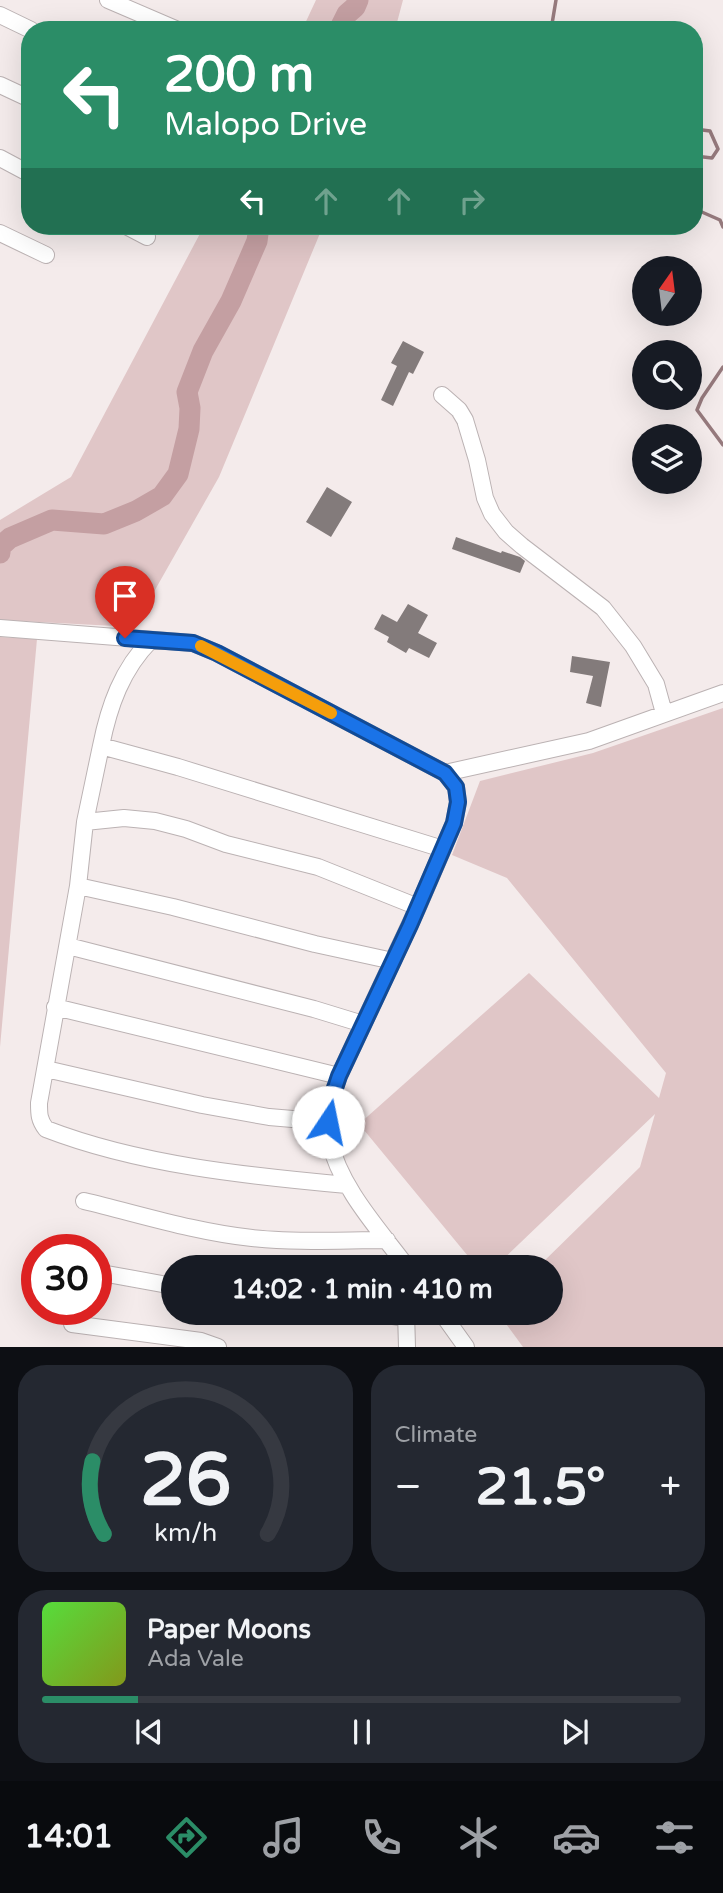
<!DOCTYPE html>
<html lang="en">
<head>
<meta charset="utf-8">
<style>
	:root { --surface:#171b24; --page:#242831; --text:#f1f3f6; --muted:#9ea1a6; --line:#363941; --accent:#2b8d67 }
	body { margin:0; font-family:"Varela Round",sans-serif; background:var(--page); color:var(--text); height:100vh; display:flex; flex-direction:column; font-size:26px; white-space:nowrap }
	* { box-sizing:border-box; margin:0 }
	p { font-size:23px; color:var(--muted) }
	.icon { flex:none; width:38px; height:38px; fill:none; stroke:currentColor; stroke-width:2; stroke-linecap:round; stroke-linejoin:round }
	.map { position:relative; height:1347px; overflow:hidden }
	.drawer { display:flex; flex-direction:column; gap:18px; padding:18px; background:#0d0f14; flex:1 }
	.drawer>* { flex:none }
	.banner { position:absolute; left:21px; top:21px; width:682px; height:214px; border-radius:28px; box-shadow:0 7px 28px #0002; background:#2b8d67; color:#fff; overflow:hidden }
	.needle { width:46px; rotate:14deg }
	.tools { position:absolute; left:632px; top:256px; display:grid; gap:14px }
	.tools a { display:grid; place-items:center; width:70px; height:70px; border-radius:50%; background:var(--surface); box-shadow:0 7px 28px #0002; font-size:35px }
	.speed { position:absolute; left:21px; top:1234px; display:flex; gap:14px; font-size:35px; font-weight:700; text-align:center }
	.speed>* { display:grid; place-content:center; width:91px; height:91px; border-radius:50%; background:var(--surface); box-shadow:0 7px 28px #0002; line-height:1 }
	.speed .limit { border:10px solid #d22; background:#fff; color:#111 }
	.pin { position:absolute; display:grid; place-items:center; width:60px; height:60px; color:#fff; margin:-72px -30px; border-radius:50% 50% 50% 0; rotate:-45deg; box-shadow:0 0 7px #0007 }
	.pin .icon { rotate:45deg }
	.me { position:absolute; width:77px; margin:-38px; rotate:11deg; stroke-linejoin:round; filter:drop-shadow(0 0 5px #0008) }
	.turn { display:flex; align-items:center; gap:24px; height:147px; padding:0 28px; font-size:32px }
	.turn .icon { width:91px; height:91px; stroke-width:2.5 }
	.turn b { display:block; font-size:49px; line-height:60px }
	.lanes { display:flex; align-items:center; height:66px; padding:0 28px; background:#0003; justify-content:center; gap:35px; direction:ltr }
	.lanes .off { opacity:.35 }
	.big { font-size:52px; font-weight:800; line-height:1.1 }
	.drawer .widget { flex:1; display:flex; flex-direction:column; justify-content:center; gap:10px; min-width:0; padding:0 24px; border-radius:28px; background:var(--page) }
	.drawer .dial { align-items:center; gap:0 }
	.dial svg { height:182px; overflow:visible; fill:none; stroke:var(--line); stroke-width:7; stroke-linecap:round; text-anchor:middle }
	.dial text { fill:var(--text); stroke:none }
	.song { display:flex; align-items:center; gap:21px }
	.cover { width:84px; height:84px; border-radius:10px; background:linear-gradient(135deg,hsl(110 70% 55%),hsl(70 70% 35%)) }
	.played { height:7px; border-radius:4px; background:linear-gradient(90deg,var(--accent) 15%,var(--line) 15%) }
	.keys { display:flex; justify-content:space-around; direction:ltr }
	.heat { display:flex; justify-content:space-between; align-items:center; font-size:38px; direction:ltr }
	.drawer .tiles { flex:1; display:grid; gap:18px; grid-template-columns:1fr 1fr }
	.widget:last-child { grid-column:span 2 }
	.trip { position:absolute; left:161px; top:1255px; width:402px; height:70px; border-radius:35px; background:var(--surface); box-shadow:0 7px 28px #0002; font-weight:800; line-height:70px; text-align:center }
	.tab-bar { display:flex; height:112px; justify-content:space-around; align-items:center; background:#090b0e; color:var(--muted) }
	.tab-bar .icon { width:49px; height:49px }
	.tab-bar .current { color:var(--accent) }
	.tab-bar b { font-size:32px; color:var(--text) }
	.map>svg:first-child { display:block }
	.green { fill:#e0c6c7 }
	.lines { fill:none; stroke-linecap:round; stroke-linejoin:round }
	.stream { stroke:#967a7d; stroke-width:3.5 }
	.river { stroke:#c49fa2; stroke-width:21 }
	.building { fill:#837b7b }
	.minor-casing { stroke:#bbb2b3; stroke-width:18 }
	.minor { stroke:#fff; stroke-width:16 }
	.route-casing { stroke:#114b97; stroke-width:18 }
	.route { stroke:#1a73e8; stroke-width:12 }
	.slow { stroke:#f59e0b; stroke-width:12 }
</style>
</head>
<body>
<div class="map">
<svg width="723" height="1347" viewBox="0 0 723 1347">
	<rect width="100%" height="100%" fill="#f4ebeb"/>
	<path class="green" d="M316 0H403L395 30H302Z
		M204 226H323L219 477 134 627 0 620V520L71 477Z
		M0 637 37 639 0 1047Z
		M723 708V1347H523L498 1313 551 1312V1267H538L640 1167 655 1114 495 1267H477L359 1124 529 973 659 1098 666 1073 507 878 452 855 480 781 593 753Z"/>
	<g class="lines">
		<path class="stream" d="M551 30 556 0
			M695 129 710 131 718 149 712 158 695 156
			M695 209 720 220 723 227
			M723 367 702 398 697 410 723 445"/>
		<path class="river" d="M339 30 347 14 355 7 358 0
			M0 553V547L10 538 52 520 104 524 136 511 162 496 178 474 189 429 190 408 187 392 203 351 231 301 257 241 259 226"/>
	</g>
	<path class="building" d="M403 341 424 352 413 374 409 372 393 406 381 400 397 366 391 363Z
		M327 487 352 502 331 537 306 522Z
		M456 537 501 553 502 551 520 557 525 561 520 573 452 549Z
		M408 604 428 615 418 633 437 643 429 658 409 648 406 653 387 642 389 637 374 629 382 614 397 622Z
		M572 656 610 662 601 707 586 703 593 676 570 672Z"/>
	<g class="lines">
		<defs>
			<path id="minor" d="M108 0 178 30
				M0 15 31 30
				M0 85 30 99
				M0 158 30 174
				M126 226 147 237
				M0 233 46 255
				M442 395 459 410 465 420 477 460 485 498 492 514 506 532 522 546 603 608 633 646 656 684 664 713
				M0 628 193 643 217 653 445 773 456 787 458 802 454 823 418 907 339 1076C332 1095 324 1119 329 1139 340 1188 378 1228 407 1267
				M101 746C109 706 122 669 151 640
				M445 773 589 741 723 693
				M85 822 124 818 155 821 186 829 226 844 318 867 418 907
				M78 886 85 822 101 746 178 767 443 849
				M68 946 314 1009 363 1024
				M55 1007 339 1076
				M46 1069 202 1105 269 1117 328 1122
				M347 1185C248 1176 139 1165 46 1129 39 1120 39 1114 39 1103L78 886 173 907 315 944 393 961
				M84 1201C139 1214 195 1232 252 1238 297 1243 343 1240 387 1240
				M96 1272 173 1286
				M368 1312 406 1318
				M406 1312 407 1347
				M441 1312 466 1347
				M72 1324 201 1341 218 1347"/>
		</defs>
		<use href="#minor" class="minor-casing"/>
		<use href="#minor" class="minor"/>
	</g>
	<g class="lines">
		<defs>
			<path id="route" d="M125 638 193 643 217 653 445 773 456 787 458 802 454 823 410 925 339 1076 332 1097 328 1122"/>
		</defs>
		<use href="#route" class="route-casing"/>
		<use href="#route" class="route"/>
		<path class="slow" d="M201 646 331 713"/>
	</g>
</svg>
<div class="tools">
<a><svg class="needle" viewBox="-14 -14 28 28"><path d="M0-13l5 13h-10z" fill="#e53935"/><path d="M0 13l5-13h-10z" fill="#9ea1a6"/></svg></a>
<a><svg class="icon" aria-label="search" viewBox="0 0 24 24"><circle cx="10" cy="10" r="6"/><path d="M15 15l6 6"/></svg></a>
<a><svg class="icon" aria-label="layers" viewBox="0 0 24 24"><path d="M12 4l9 5-9 5-9-5zM3 14l9 5 9-5"/></svg></a>
</div>
<div class="speed"><div class="limit">30</div></div>
<div class="pin" style="left:125px;top:638px;background:#d93025"><svg class="icon" aria-label="arrive" viewBox="0 0 24 24"><path d="M6 21V4h12l-3 4 3 4H6"/></svg></div>
<svg class="me" style="left:328px;top:1122px" viewBox="-20 -20 40 40"><circle r="19" fill="#fff"/><path d="M0-13L10 11 0 6-10 11z" fill="#1a73e8"/></svg>
<div class="trip">14:02 · 1 min · 410 m</div>
<div class="banner">
<div class="turn"><svg class="icon" aria-label="left" viewBox="0 0 24 24"><path d="M17 20v-9H6M10 6l-5 5 5 5"/></svg><div><b>200 m</b>Malopo Drive</div></div>
<div class="lanes"><svg class="icon" aria-label="left" viewBox="0 0 24 24"><path d="M17 20v-9H6M10 6l-5 5 5 5"/></svg><svg class="icon off" aria-label="ahead" viewBox="0 0 24 24"><path d="M12 20V5M6 11l6-6 6 6"/></svg><svg class="icon off" aria-label="ahead" viewBox="0 0 24 24"><path d="M12 20V5M6 11l6-6 6 6"/></svg><svg class="icon off" aria-label="right" viewBox="0 0 24 24"><path d="M7 20v-9h11M14 6l5 5-5 5"/></svg></div>
</div>
</div>
<section class="drawer">
<div class="tiles">
<div class="widget dial"><svg viewBox="0 0 100 80">
<path d="M14 69A42 42 0 1 1 86 69"/>
<path d="M14 69A42 42 0 0 1 9 37" stroke="#2b8d67"/>
<text x="50" y="56" font-size="32" font-weight="700">26</text>
<text x="50" y="72" font-size="11">km/h</text>
</svg></div>
<div class="widget"><p>Climate</p>
<div class="heat"><a>−</a><b class="big">21.5°</b><a>+</a></div>
</div>
<div class="widget">
<div class="song"><i class="cover"></i><div><b>Paper Moons</b><p>Ada Vale</p></div></div>
<div class="played"></div>
<div class="keys"><svg class="icon" aria-label="previous" viewBox="0 0 24 24"><path d="M18 5L8 12l10 7zM5 5v14"/></svg><svg class="icon" aria-label="pause" viewBox="0 0 24 24"><path d="M8 5v14M16 5v14"/></svg><svg class="icon" aria-label="next" viewBox="0 0 24 24"><path d="M6 5l10 7-10 7zM19 5v14"/></svg></div>
</div>
</div>
</section>
<nav class="tab-bar">
<b>14:01</b>
<svg class="icon current" aria-label="directions" viewBox="0 0 24 24"><path d="M12 3l9 9-9 9-9-9zM9 14v-3h6M13 9l2 2-2 2"/></svg>
<svg class="icon" aria-label="music" viewBox="0 0 24 24"><path d="M9 18V5l10-2v13"/><circle cx="6" cy="18" r="3"/><circle cx="16" cy="16" r="3"/></svg>
<svg class="icon" aria-label="phone" viewBox="0 0 24 24"><path d="M5 4h4l2 5-3 2q2 4 5 5l2-3 5 2v4C11 20 4 13 5 4z"/></svg>
<svg class="icon" aria-label="climate" viewBox="0 0 24 24"><path d="M12 3v18M4 7l16 10M4 17L20 7"/></svg>
<svg class="icon" aria-label="car" viewBox="0 0 24 24"><path d="M5 17H2v-5l4-1 3-4h7l3 4 3 1v5h-3M9 17h6M6 11h13"/><circle cx="7" cy="17" r="2"/><circle cx="17" cy="17" r="2"/></svg>
<svg class="icon" aria-label="filters" viewBox="0 0 24 24"><path d="M4 7h16M4 17h16"/><circle cx="9" cy="7" r="2"/><circle cx="15" cy="17" r="2"/></svg>
</nav>
</body>
</html>
